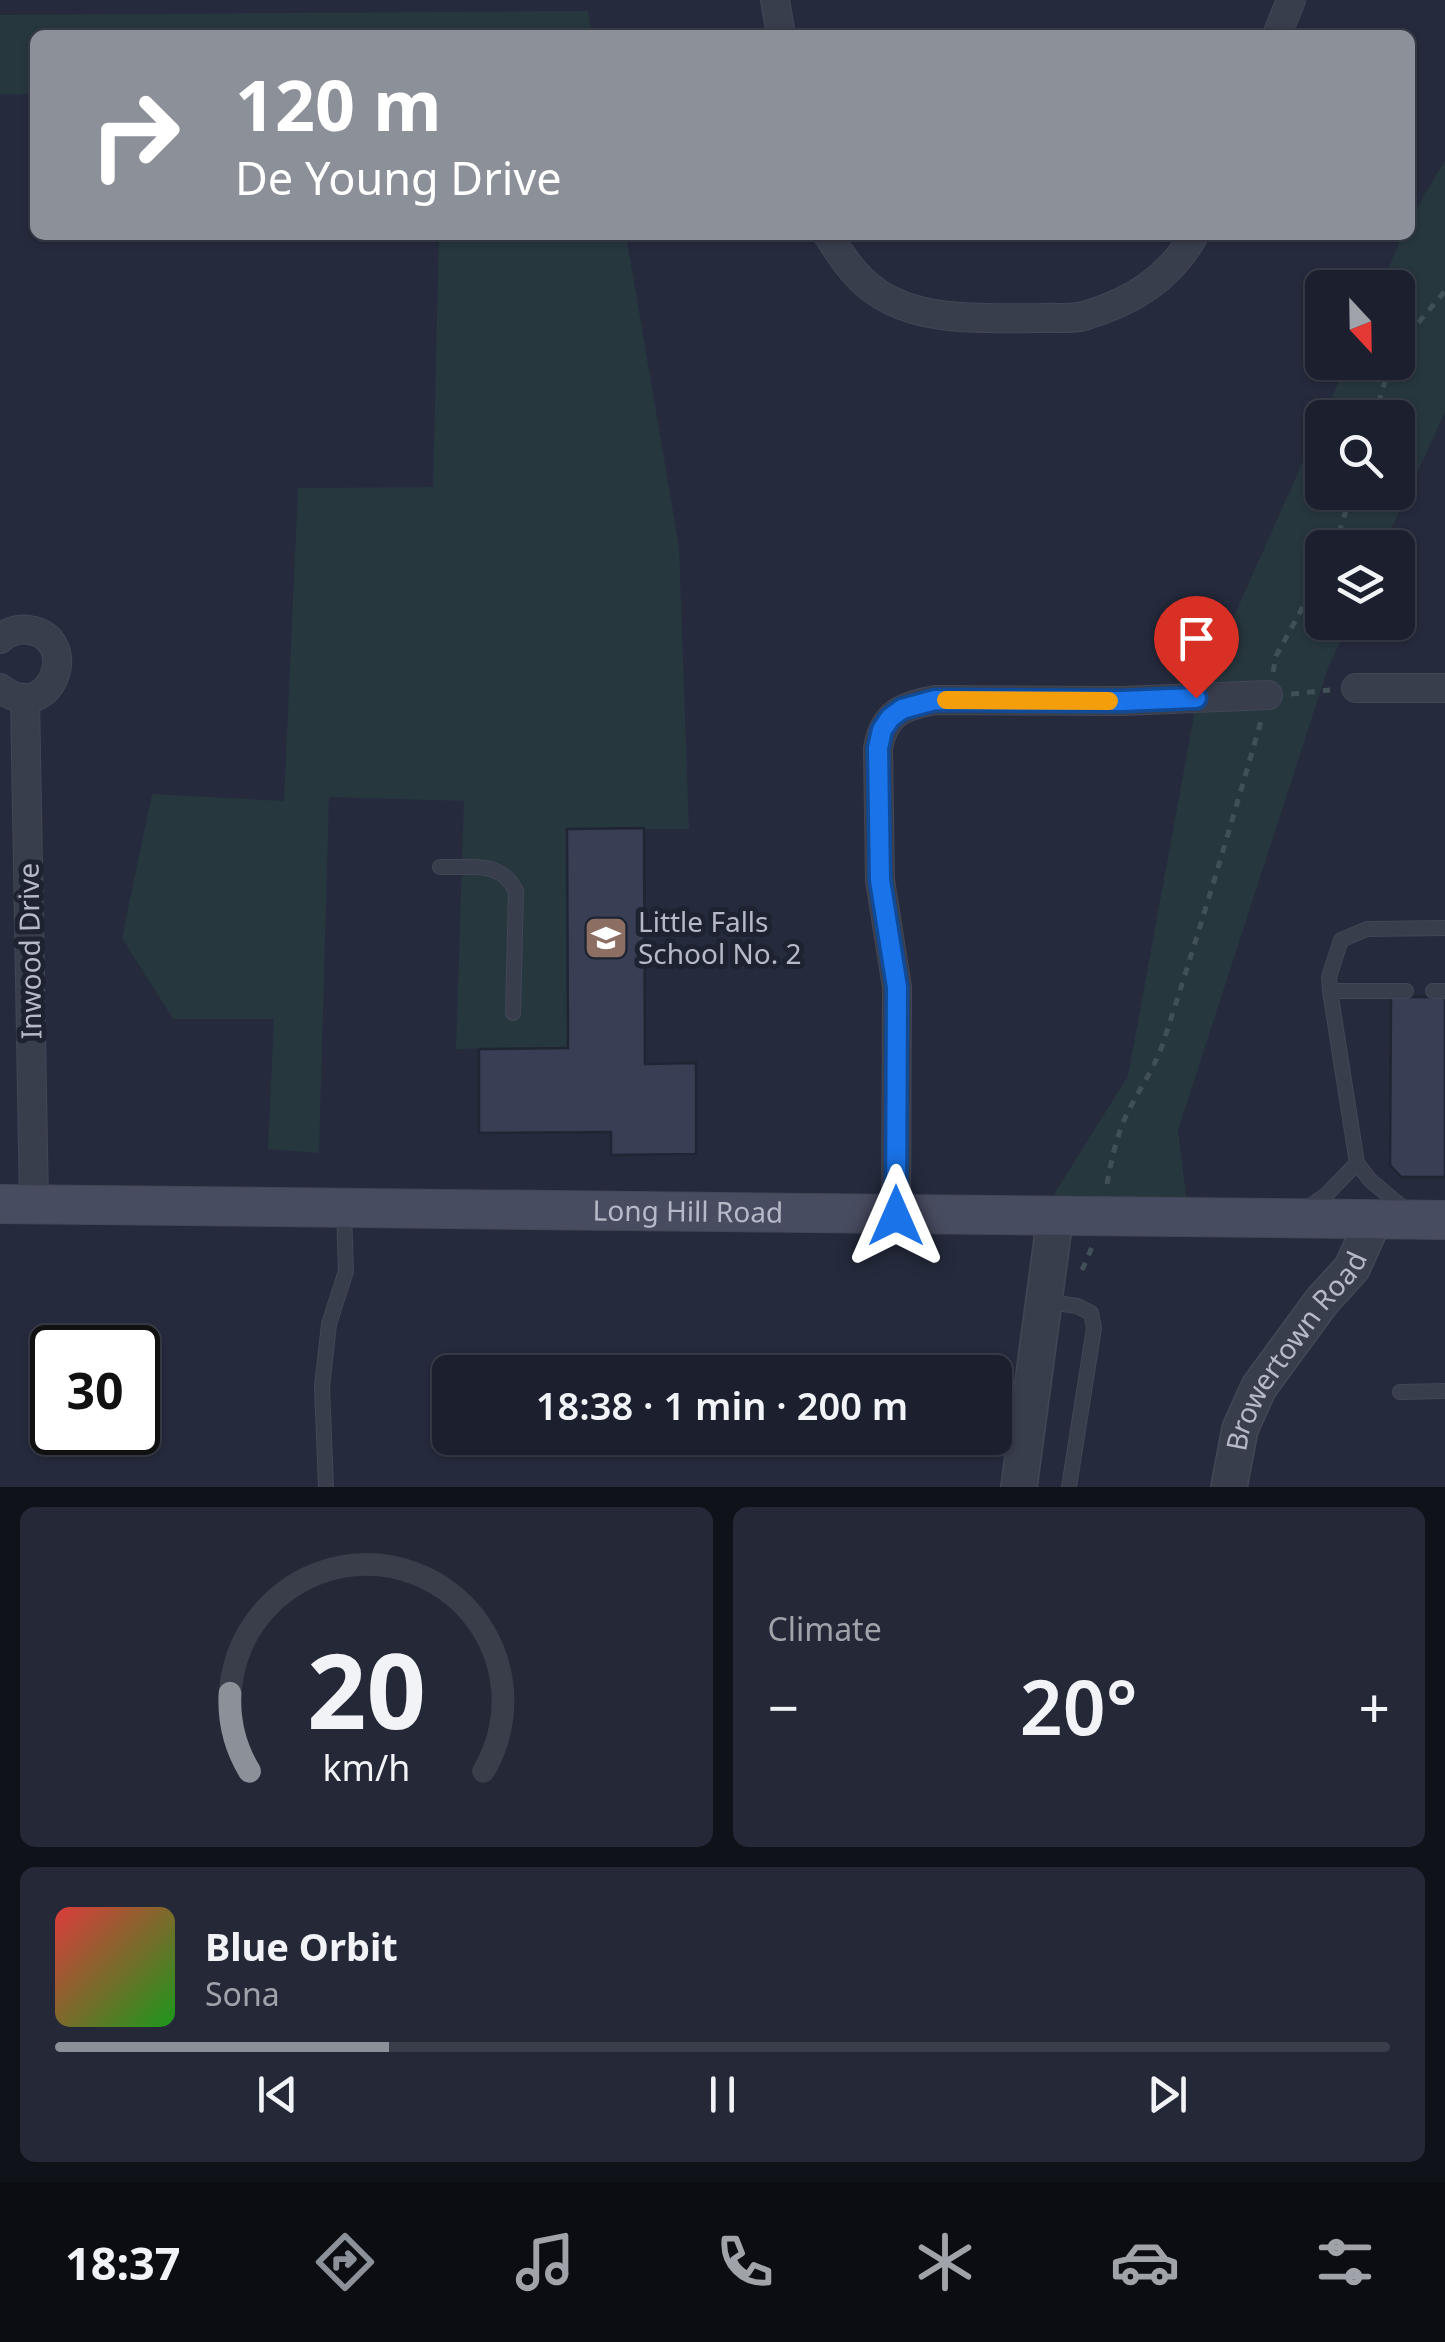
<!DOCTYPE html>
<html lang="en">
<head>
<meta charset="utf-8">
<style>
	:root { --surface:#1c202e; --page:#252836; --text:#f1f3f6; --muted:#a0a3aa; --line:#3a3e4a; --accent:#8c9099 }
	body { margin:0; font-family:"Noto Sans",sans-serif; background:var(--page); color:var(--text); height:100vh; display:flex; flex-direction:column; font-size:38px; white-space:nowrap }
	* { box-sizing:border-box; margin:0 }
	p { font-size:32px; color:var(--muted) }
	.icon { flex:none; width:55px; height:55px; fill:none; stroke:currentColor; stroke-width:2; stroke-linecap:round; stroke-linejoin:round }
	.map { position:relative; height:1487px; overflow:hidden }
	.details { display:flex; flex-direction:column; gap:20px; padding:20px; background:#0f1219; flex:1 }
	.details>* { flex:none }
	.top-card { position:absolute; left:30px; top:30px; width:1385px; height:210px; border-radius:15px; box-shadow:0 2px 8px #0004,0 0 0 2px var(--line); background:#8c9099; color:#fff; overflow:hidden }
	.needle { width:65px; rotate:158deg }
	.controls { position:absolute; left:1305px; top:270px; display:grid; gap:20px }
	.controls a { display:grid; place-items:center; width:110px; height:110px; border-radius:15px; background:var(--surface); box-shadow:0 2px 8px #0004,0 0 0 2px var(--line); font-size:50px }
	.speed { position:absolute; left:30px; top:1325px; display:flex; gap:20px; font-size:50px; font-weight:700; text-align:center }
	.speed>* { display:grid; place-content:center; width:130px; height:130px; border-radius:50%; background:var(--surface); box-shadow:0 2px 8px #0004,0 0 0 2px var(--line); line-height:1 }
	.speed .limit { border:5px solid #111; border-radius:15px; background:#fff; color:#111 }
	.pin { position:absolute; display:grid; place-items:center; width:85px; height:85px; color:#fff; margin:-102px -42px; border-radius:50% 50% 50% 0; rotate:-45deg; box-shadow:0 0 10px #0007 }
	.pin .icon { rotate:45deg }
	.me { position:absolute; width:110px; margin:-55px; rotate:0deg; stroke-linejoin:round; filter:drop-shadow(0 0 8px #0008) }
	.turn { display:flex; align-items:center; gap:35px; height:210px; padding:0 40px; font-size:45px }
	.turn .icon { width:130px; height:130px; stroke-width:2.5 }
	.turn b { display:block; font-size:70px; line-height:85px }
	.big { font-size:75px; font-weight:600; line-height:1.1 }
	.details .tile { flex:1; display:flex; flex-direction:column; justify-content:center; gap:15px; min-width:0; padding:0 35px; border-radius:15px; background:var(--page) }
	.details .dial { align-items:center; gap:0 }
	.dial svg { height:260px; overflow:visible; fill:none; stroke:var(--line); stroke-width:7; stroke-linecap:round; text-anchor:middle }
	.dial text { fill:var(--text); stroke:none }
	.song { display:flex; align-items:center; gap:30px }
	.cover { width:120px; height:120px; border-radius:15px; background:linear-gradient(135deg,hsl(0 70% 55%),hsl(120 70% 35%)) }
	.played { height:10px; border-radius:5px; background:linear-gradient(90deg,var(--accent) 25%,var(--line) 25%) }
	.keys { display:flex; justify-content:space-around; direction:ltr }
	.heat { display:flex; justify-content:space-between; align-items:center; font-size:55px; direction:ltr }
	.details .tiles { flex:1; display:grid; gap:20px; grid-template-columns:1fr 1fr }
	.tile:last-child { grid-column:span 2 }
	.trip { position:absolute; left:432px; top:1355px; width:580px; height:100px; border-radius:15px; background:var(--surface); box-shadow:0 2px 8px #0004,0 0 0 2px var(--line); font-weight:600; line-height:100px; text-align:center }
	.menu { display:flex; height:160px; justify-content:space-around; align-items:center; background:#0b0d12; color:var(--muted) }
	.menu .icon { width:70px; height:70px }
	.menu .selected { color:var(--accent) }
	.menu b { font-size:45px; color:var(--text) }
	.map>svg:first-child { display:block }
	.green { fill:#27373e; fill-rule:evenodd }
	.building { fill:#383e53; stroke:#202534; stroke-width:2.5 }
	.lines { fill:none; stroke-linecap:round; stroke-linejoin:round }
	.service-casing { stroke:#424756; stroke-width:16 }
	.minor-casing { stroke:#424756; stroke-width:30 }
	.tertiary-casing { stroke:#424756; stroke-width:38 }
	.secondary-casing { stroke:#424756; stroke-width:40 }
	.path { stroke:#405056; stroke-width:5; stroke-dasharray:8 8; stroke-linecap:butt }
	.service { stroke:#393e4d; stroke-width:14 }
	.minor { stroke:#393e4d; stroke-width:28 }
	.tertiary { stroke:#393e4d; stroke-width:35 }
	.secondary { stroke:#484c60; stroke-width:38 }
	.route-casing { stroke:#114b97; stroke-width:25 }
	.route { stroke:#1a73e8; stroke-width:18 }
	.slow { stroke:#f59e0b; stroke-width:18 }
	.labels { text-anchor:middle; stroke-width:10; stroke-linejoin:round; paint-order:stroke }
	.poi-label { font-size:28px; fill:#b5b9c8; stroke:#1e2332; text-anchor:start }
	.street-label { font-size:28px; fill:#b5b9c8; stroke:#1e2332 }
</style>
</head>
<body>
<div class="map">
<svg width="1445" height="1487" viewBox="0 0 1445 1487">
	<rect width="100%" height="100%" fill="#252b3d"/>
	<path class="green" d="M588 11 592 35H35V94H0V15Z
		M1445 160V412L1383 547 1322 548V622L1349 623 1328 668 1178 1130 1187 1203 1050 1201 1128 1076 1197 699 1347 363 1398 362V288L1380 287 1403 235H1410V220ZM1322 418H1398V492H1322Z
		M439 235H626L679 547 689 829H567L568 1048 456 1049 464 801 329 797 319 1153 268 1149 274 1019H173L122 938 152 794 284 801 298 488 433 487Z"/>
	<path class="building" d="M644 828 645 1064 696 1063V1154L611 1155V1132L479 1133V1049L568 1048 567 829Z
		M1391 997H1445V1177H1401L1390 1165Z"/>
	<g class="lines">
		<defs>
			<path id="service" d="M440 867C471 868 501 860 516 891L513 1013
				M1330 991H1406
				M1433 991H1445
				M1306 1209 1326 1195 1357 1163
				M1408 1212 1370 1180 1357 1163 1330 991 1329 977 1341 940 1367 929 1445 928
				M1044 1301 1077 1306 1091 1313 1094 1328 1069 1487
				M1400 1392 1445 1391
				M326 1487 322 1387 329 1324 346 1271 344 1212"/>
			<path id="minor" d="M775 0 781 35
				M1277 35 1291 0
				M828 235C840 254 853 274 871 288 916 324 988 318 1042 318 1056 317 1073 320 1087 315 1133 301 1170 278 1194 235
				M0 639C8 632 18 628 29 630 83 638 51 728 0 688
				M1356 688H1445
				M25 698 34 1204
				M896 1216 897 987 880 880 878 748C884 713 903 706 935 700L1122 701 1268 695"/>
			<g id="tertiary">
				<path d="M1019 1487 1055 1218"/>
				<path id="s1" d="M1229 1487 1240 1429 1259 1387 1322 1301 1352 1268 1374 1219"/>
			</g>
			<g id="secondary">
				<path id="s2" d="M0 1204 1445 1220"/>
			</g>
		</defs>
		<use href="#service" class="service-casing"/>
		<use href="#minor" class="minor-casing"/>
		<use href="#tertiary" class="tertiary-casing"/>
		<use href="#secondary" class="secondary-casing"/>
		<path class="path" d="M1398 347 1445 291
			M1374 418 1391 362
			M1334 548 1352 492
			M1273 672 1276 656 1322 572
			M1291 694 1330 690
			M1107 1184C1111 1161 1116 1139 1125 1118 1137 1092 1154 1070 1163 1043 1198 936 1230 829 1261 721
			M1082 1270 1092 1247"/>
		<use href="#service" class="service"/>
		<use href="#minor" class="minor"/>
		<use href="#tertiary" class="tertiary"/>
		<use href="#secondary" class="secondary"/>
	</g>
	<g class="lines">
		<defs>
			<path id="route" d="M896 1216 897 987 880 880 878 748 882 730 890 718 902 709 935 700 1122 701 1196 698"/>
		</defs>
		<use href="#route" class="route-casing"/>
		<use href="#route" class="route"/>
		<path class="slow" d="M946 700 1109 701"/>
	</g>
	<defs>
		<symbol id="school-square" viewBox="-11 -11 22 22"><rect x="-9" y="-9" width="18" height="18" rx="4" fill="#8d6e63" stroke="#1e2332"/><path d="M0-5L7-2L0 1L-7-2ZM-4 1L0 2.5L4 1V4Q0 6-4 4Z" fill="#fff"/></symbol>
	</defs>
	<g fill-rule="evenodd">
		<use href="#school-square" x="581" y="913" width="50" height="50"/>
	</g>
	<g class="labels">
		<g class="poi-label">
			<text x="638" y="932">Little Falls<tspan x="638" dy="32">School No. 2</tspan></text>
		</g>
		<g class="street-label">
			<text transform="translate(30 951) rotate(-91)" y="10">Inwood Drive</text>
			<text dy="10" stroke="none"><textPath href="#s2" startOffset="688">Long Hill Road</textPath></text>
			<text dy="10" stroke="none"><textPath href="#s1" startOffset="155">Browertown Road</textPath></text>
		</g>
	</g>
</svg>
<div class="controls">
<a><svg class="needle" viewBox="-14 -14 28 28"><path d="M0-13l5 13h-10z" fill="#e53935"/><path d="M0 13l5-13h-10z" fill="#a0a3aa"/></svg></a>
<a><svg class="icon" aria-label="search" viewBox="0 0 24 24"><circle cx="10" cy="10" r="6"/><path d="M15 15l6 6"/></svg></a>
<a><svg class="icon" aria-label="layers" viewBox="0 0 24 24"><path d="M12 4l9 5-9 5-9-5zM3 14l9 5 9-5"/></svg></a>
</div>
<div class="speed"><div class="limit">30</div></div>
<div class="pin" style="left:1196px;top:698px;background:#d93025"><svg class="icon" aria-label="arrive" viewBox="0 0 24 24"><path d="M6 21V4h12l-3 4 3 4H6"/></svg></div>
<svg class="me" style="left:896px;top:1216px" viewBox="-20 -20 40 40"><path d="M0-17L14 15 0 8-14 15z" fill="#1a73e8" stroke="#fff" stroke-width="4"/></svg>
<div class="trip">18:38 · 1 min · 200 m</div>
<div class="top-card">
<div class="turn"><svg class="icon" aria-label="right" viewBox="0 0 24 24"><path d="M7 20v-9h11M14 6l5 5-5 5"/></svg><div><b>120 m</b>De Young Drive</div></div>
</div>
</div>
<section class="details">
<div class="tiles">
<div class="tile dial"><svg viewBox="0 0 100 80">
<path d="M14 69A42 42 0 1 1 86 69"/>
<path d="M14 69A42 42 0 0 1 8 45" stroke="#8c9099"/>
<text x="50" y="56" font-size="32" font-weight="700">20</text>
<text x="50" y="72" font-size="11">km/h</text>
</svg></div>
<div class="tile"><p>Climate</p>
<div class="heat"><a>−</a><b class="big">20°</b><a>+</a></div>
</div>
<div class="tile">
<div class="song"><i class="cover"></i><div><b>Blue Orbit</b><p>Sona</p></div></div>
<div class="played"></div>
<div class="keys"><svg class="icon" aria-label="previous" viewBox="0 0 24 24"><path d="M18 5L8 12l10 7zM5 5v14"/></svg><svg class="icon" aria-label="pause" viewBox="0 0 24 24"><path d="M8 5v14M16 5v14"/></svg><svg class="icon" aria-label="next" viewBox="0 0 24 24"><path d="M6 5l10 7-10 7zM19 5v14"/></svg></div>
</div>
</div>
</section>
<nav class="menu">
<b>18:37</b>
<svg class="icon selected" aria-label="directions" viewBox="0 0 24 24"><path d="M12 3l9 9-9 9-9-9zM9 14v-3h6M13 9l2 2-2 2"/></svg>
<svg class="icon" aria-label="music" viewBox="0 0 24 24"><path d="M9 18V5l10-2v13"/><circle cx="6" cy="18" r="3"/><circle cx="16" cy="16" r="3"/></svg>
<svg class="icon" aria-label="phone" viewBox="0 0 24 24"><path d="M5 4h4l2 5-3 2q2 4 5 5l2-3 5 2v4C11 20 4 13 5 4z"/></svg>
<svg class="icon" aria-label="climate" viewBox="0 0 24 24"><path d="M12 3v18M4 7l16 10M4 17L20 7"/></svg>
<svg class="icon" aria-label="car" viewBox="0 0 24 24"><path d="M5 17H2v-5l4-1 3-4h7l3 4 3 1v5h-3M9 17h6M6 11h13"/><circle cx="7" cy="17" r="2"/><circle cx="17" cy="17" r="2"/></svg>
<svg class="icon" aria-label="filters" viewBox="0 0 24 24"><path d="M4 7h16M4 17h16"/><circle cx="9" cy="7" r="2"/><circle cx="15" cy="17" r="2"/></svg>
</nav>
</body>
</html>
